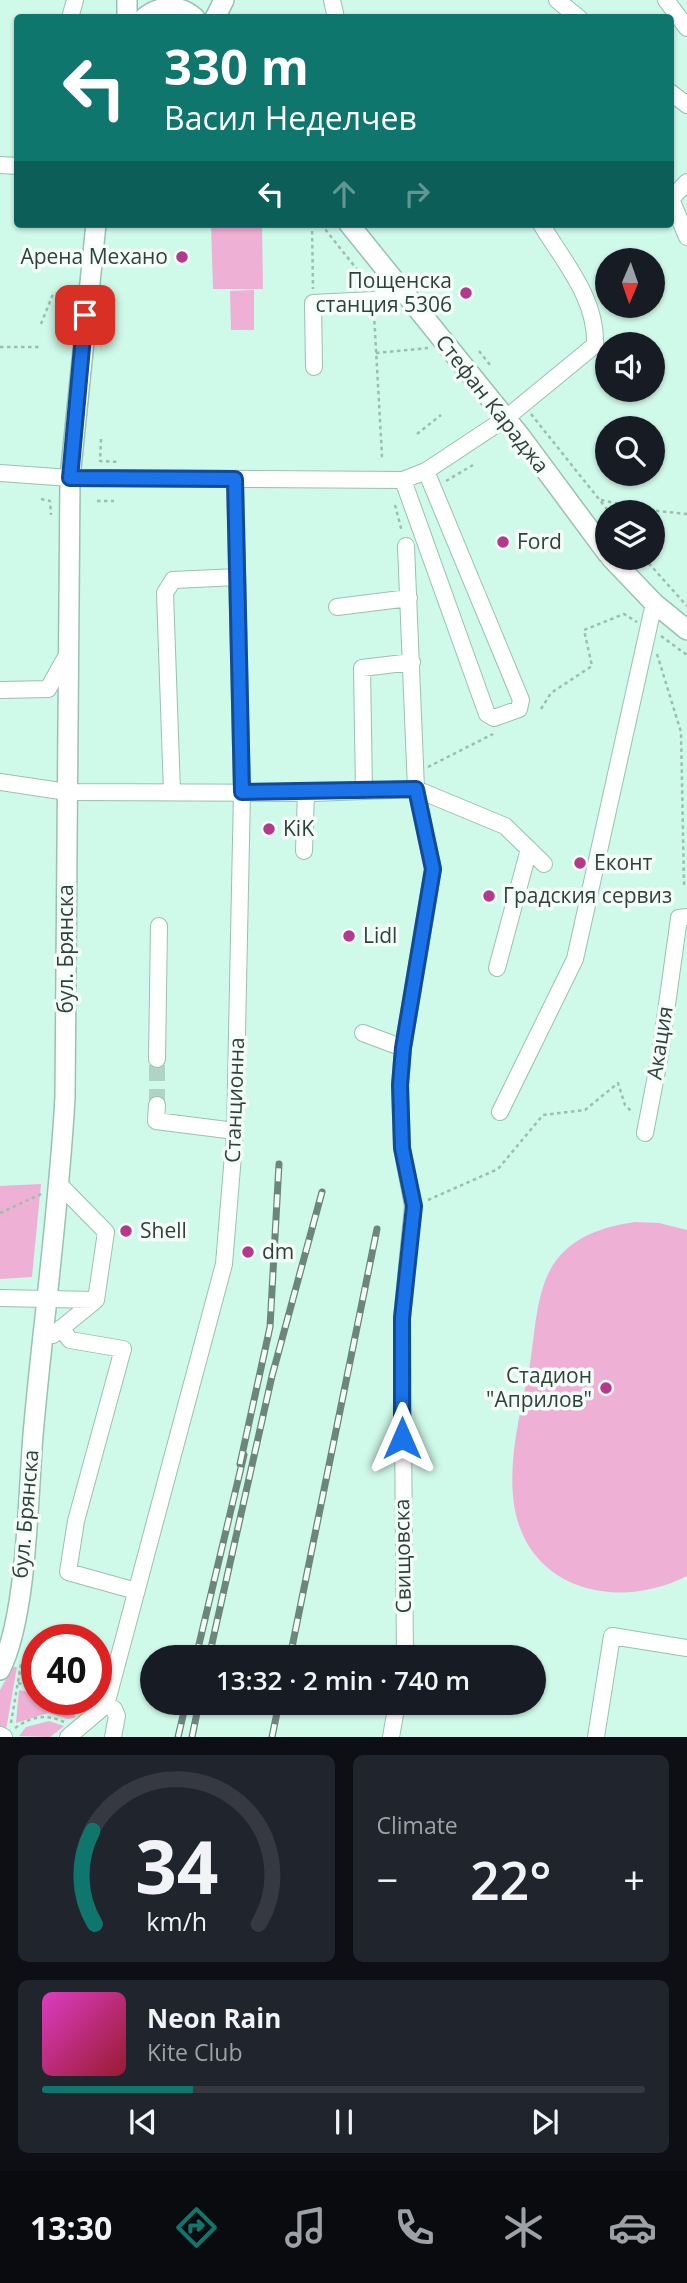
<!DOCTYPE html>
<html lang="en">
<head>
<meta charset="utf-8">
<style>
	:root { --surface:#171b24; --page:#20242c; --text:#f1f3f6; --muted:#9ea1a6; --line:#363941; --accent:#0f766e }
	body { margin:0; font-family:"Open Sans",sans-serif; background:var(--page); color:var(--text); height:100vh; display:flex; flex-direction:column; font-size:26px; white-space:nowrap }
	* { box-sizing:border-box; margin:0 }
	p { font-size:23px; color:var(--muted) }
	.icon { flex:none; width:38px; height:38px; fill:none; stroke:currentColor; stroke-width:2; stroke-linecap:round; stroke-linejoin:round }
	.map { position:relative; height:1737px; overflow:hidden }
	.panel { display:flex; flex-direction:column; gap:18px; padding:18px; background:#0d0f14; flex:1 }
	.panel>* { flex:none }
	.banner { position:absolute; left:14px; top:14px; width:660px; height:214px; border-radius:7px; box-shadow:0 2px 5px #0004; background:#0f766e; color:#fff; overflow:hidden }
	.needle { width:46px; rotate:182deg }
	.tools { position:absolute; left:595px; top:248px; display:grid; gap:14px }
	.tools a { display:grid; place-items:center; width:70px; height:70px; border-radius:50%; background:var(--surface); box-shadow:0 2px 5px #0004; font-size:35px }
	.speed { position:absolute; left:21px; top:1624px; display:flex; gap:14px; font-size:35px; font-weight:700; text-align:center }
	.speed>* { display:grid; place-content:center; width:91px; height:91px; border-radius:50%; background:var(--surface); box-shadow:0 2px 5px #0004; line-height:1 }
	.speed .limit { border:10px solid #d22; background:#fff; color:#111 }
	.pin { position:absolute; display:grid; place-items:center; width:60px; height:60px; color:#fff; margin:-30px; border-radius:14px; box-shadow:0 4px 10px #0006 }
	.me { position:absolute; width:77px; margin:-38px; rotate:0deg; stroke-linejoin:round; filter:drop-shadow(0 0 5px #0008) }
	.turn { display:flex; align-items:center; gap:24px; height:147px; padding:0 35px; font-size:32px }
	.turn .icon { width:91px; height:91px; stroke-width:2.5 }
	.turn b { display:block; font-size:49px; line-height:60px }
	.lanes { display:flex; align-items:center; height:66px; padding:0 35px; background:#0003; justify-content:center; gap:35px; direction:ltr }
	.lanes .off { opacity:.35 }
	.big { font-size:52px; font-weight:600; line-height:1.1 }
	.panel .widget { flex:1; display:flex; flex-direction:column; justify-content:center; gap:10px; min-width:0; padding:0 24px; border-radius:10px; background:var(--page) }
	.panel .dial { align-items:center; gap:0 }
	.dial svg { height:182px; overflow:visible; fill:none; stroke:var(--line); stroke-width:7; stroke-linecap:round; text-anchor:middle }
	.dial text { fill:var(--text); stroke:none }
	.song { display:flex; align-items:center; gap:21px }
	.cover { width:84px; height:84px; border-radius:10px; background:linear-gradient(135deg,hsl(310 70% 55%),hsl(350 70% 35%)) }
	.played { height:7px; border-radius:4px; background:linear-gradient(90deg,var(--accent) 25%,var(--line) 25%) }
	.keys { display:flex; justify-content:space-around; direction:ltr }
	.heat { display:flex; justify-content:space-between; align-items:center; font-size:38px; direction:ltr }
	.panel .tiles { flex:1; display:grid; gap:18px; grid-template-columns:1fr 1fr }
	.widget:last-child { grid-column:span 2 }
	.trip { position:absolute; left:140px; top:1645px; width:406px; height:70px; border-radius:35px; background:var(--surface); box-shadow:0 2px 5px #0004; font-weight:600; line-height:70px; text-align:center }
	.dock { display:flex; height:112px; justify-content:space-around; align-items:center; background:#090b0e; color:var(--muted) }
	.dock .icon { width:49px; height:49px }
	.dock .selected { color:var(--accent) }
	.dock b { font-size:32px; color:var(--text) }
	.map>svg:first-child { display:block }
	.green { fill:#eeb0d4 }
	.lines { fill:none; stroke-linecap:round; stroke-linejoin:round }
	.minor-tunnel { stroke:#afd4c6; stroke-width:16; stroke-dasharray:16 8; stroke-linecap:butt }
	.minor-casing { stroke:#99c1b2; stroke-width:18 }
	.major-casing { stroke:#99c1b2; stroke-width:22 }
	.path { stroke:#9cbeb1; stroke-width:2.5; stroke-dasharray:3.5 3.5; stroke-linecap:butt }
	.minor { stroke:#fff; stroke-width:16 }
	.major { stroke:#fff; stroke-width:19 }
	.rail-casing { stroke:#6c867c; stroke-width:7 }
	.rail { stroke:#f5fdfa; stroke-width:4.5; stroke-dasharray:13; stroke-linecap:butt }
	.route-casing { stroke:#114b97; stroke-width:18 }
	.route { stroke:#1a73e8; stroke-width:12 }
	.poi-dot { fill:#b4398c; stroke:#f5fdfa; stroke-width:2.5 }
	.labels { text-anchor:middle; stroke-width:7; stroke-linejoin:round; paint-order:stroke }
	.poi-label { font-size:21px; fill:#30403a; stroke:#f5fdfa; text-anchor:start }
	.street-label { font-size:21px; fill:#30403a; stroke:#f5fdfa }
</style>
</head>
<body>
<div class="map">
<svg width="687" height="1737" viewBox="0 0 687 1737">
	<rect width="100%" height="100%" fill="#cff9e9"/>
	<path class="green" d="M211 224H262L263 289H213Z
		M254 290V330H231L230 291Z
		M41 1184 32 1277 0 1279V1186Z
		M635 1222 659 1223 687 1230V1576C614 1613 521 1588 513 1496 509 1452 522 1407 530 1364 535 1333 536 1292 553 1265 572 1236 603 1227 635 1222Z
		M13 1667H17L6 1730 0 1728V1690Z
		M19 1690 37 1694V1699L69 1702 74 1708 75 1718 68 1719 48 1713 16 1723Z
		M49 1721 64 1726 50 1737 19 1736 26 1727Z"/>
	<g class="lines">
		<path class="minor-tunnel" d="M157 1105V1059"/>
		<defs>
			<path id="minor" d="M332 0 336 18
				M557 0 579 18
				M666 0 687 28
				M70 18 75 0
				M670 92 687 105
				M0 165 18 166
				M687 182 671 199 687 237
				M314 367 313 303 374 300 403 292
				M0 473 70 478 403 480 426 471 506 418 595 345C597 299 564 262 541 224
				M403 480 487 714 494 718 519 709 521 700 426 471
				M337 607 409 598
				M0 690 48 689 67 655
				M0 782 67 792 313 793 416 789 505 826 544 864
				M364 791 362 668 412 662
				M172 792 165 593 173 580 237 577
				M304 851 306 793
				M497 968 529 849
				M363 1033 403 1048
				M157 1059 159 926
				M157 1105 156 1121 235 1131
				M500 1112 575 959 654 603
				M645 1133 660 1055 679 918 687 917
				M0 1298 96 1300 106 1232 60 1185
				M61 1328 70 1340 123 1349 76 1521 68 1572 136 1591
				M53 1335 96 1300
				M405 1657 402 1318 413 1206 402 1148 400 1085 403 1048 433 869 416 789 406 546
				M106 1705 224 1264 235 1131 242 792 235 479
				M106 1705 114 1709 117 1716 113 1737
				M0 1735 4 1737
				M68 1737 106 1705
				M391 1737 397 1703
				M596 1737 612 1636 687 1648"/>
			<path id="major" d="M127 18V0
				M144 18C159 5 180 4 195 18
				M215 18 224 0
				M349 224 521 437 607 553
				M611 558 654 603 687 630
				M0 1670C27 1618 28 1497 33 1435 43 1322 59 1210 65 1097L70 478 96 224"/>
		</defs>
		<use href="#minor" class="minor-casing"/>
		<use href="#major" class="major-casing"/>
		<path class="path" d="M312 224 313 289
			M321 224 371 287
			M374 314 382 456 378 459
			M41 324 53 294 72 292
			M0 347H39
			M479 351 491 366
			M376 353 428 348
			M531 414 610 513
			M417 434 441 415
			M101 439 100 461 119 462
			M446 481 473 465
			M41 499 50 501 51 515
			M601 500 648 510 687 514
			M97 501H114
			M395 505 402 532
			M644 558 687 606
			M661 636 687 655
			M657 654 681 732 684 885 687 886
			M541 709 551 693 592 666 584 630 624 614 637 622
			M428 767 493 734
			M428 1200 498 1169 543 1115 585 1110 618 1083 625 1105 633 1113
			M0 1213 41 1194
			M18 1683 26 1685
			M11 1723 21 1664
			M15 1728C31 1717 45 1713 64 1722"/>
		<use href="#minor" class="minor"/>
		<use href="#major" class="major"/>
		<defs>
			<path id="rail" d="M240 1464 270 1327 279 1164
				M196 1657 244 1455
				M209 1657 272 1376 322 1192
				M290 1657 377 1229
				M178 1737 186 1703
				M192 1737 199 1703
				M272 1737 279 1703"/>
		</defs>
		<use href="#rail" class="rail-casing"/>
		<use href="#rail" class="rail"/>
	</g>
	<g class="lines">
		<defs>
			<path id="route" d="M85 315 70 478 235 479 242 792 416 789 433 869 403 1048 400 1085 402 1148 414 1206 402 1318V1438"/>
		</defs>
		<use href="#route" class="route-casing"/>
		<use href="#route" class="route"/>
	</g>
	<g class="poi-dot">
		<circle cx="182" cy="257" r="7"/>
		<circle cx="466" cy="293" r="7"/>
		<circle cx="503" cy="542" r="7"/>
		<circle cx="269" cy="829" r="7"/>
		<circle cx="580" cy="863" r="7"/>
		<circle cx="489" cy="896" r="7"/>
		<circle cx="349" cy="936" r="7"/>
		<circle cx="126" cy="1231" r="7"/>
		<circle cx="248" cy="1252" r="7"/>
		<circle cx="606" cy="1388" r="7"/>
	</g>
	<g class="labels">
		<g class="poi-label">
			<text x="168" y="264" text-anchor="end">Арена Механо</text>
			<text x="452" y="288" text-anchor="end">Пощенска<tspan x="452" dy="24">станция 5306</tspan></text>
			<text x="517" y="549">Ford</text>
			<text x="283" y="836">KiK</text>
			<text x="594" y="870">Еконт</text>
			<text x="503" y="903">Градския сервиз</text>
			<text x="363" y="943">Lidl</text>
			<text x="140" y="1238">Shell</text>
			<text x="262" y="1259">dm</text>
			<text x="592" y="1383" text-anchor="end">Стадион<tspan x="592" dy="24">"Априлов"</tspan></text>
		</g>
		<g class="street-label">
			<text transform="translate(492 404) rotate(52)" y="7">Стефан Караджа</text>
			<text transform="translate(66 949) rotate(-90)" y="7">бул. Брянска</text>
			<text transform="translate(660 1043) rotate(-81)" y="7">Акация</text>
			<text transform="translate(235 1100) rotate(-88)" y="7">Станционна</text>
			<text transform="translate(26 1514) rotate(-85)" y="7">бул. Брянска</text>
			<text transform="translate(403 1556) rotate(-91)" y="7">Свищовска</text>
		</g>
	</g>
</svg>
<div class="tools">
<a><svg class="needle" viewBox="-14 -14 28 28"><path d="M0-13l5 13h-10z" fill="#e53935"/><path d="M0 13l5-13h-10z" fill="#9ea1a6"/></svg></a>
<a><svg class="icon" aria-label="sound" viewBox="0 0 24 24"><path d="M4 9h4l5-4v14l-5-4H4zM17 9q2 3 0 6"/></svg></a>
<a><svg class="icon" aria-label="search" viewBox="0 0 24 24"><circle cx="10" cy="10" r="6"/><path d="M15 15l6 6"/></svg></a>
<a><svg class="icon" aria-label="layers" viewBox="0 0 24 24"><path d="M12 4l9 5-9 5-9-5zM3 14l9 5 9-5"/></svg></a>
</div>
<div class="speed"><div class="limit">40</div></div>
<div class="pin" style="left:85px;top:315px;background:#d93025"><svg class="icon" aria-label="arrive" viewBox="0 0 24 24"><path d="M6 21V4h12l-3 4 3 4H6"/></svg></div>
<svg class="me" style="left:402px;top:1438px" viewBox="-20 -20 40 40"><path d="M0-17L14 15 0 8-14 15z" fill="#1a73e8" stroke="#fff" stroke-width="4"/></svg>
<div class="trip">13:32 · 2 min · 740 m</div>
<div class="banner">
<div class="turn"><svg class="icon" aria-label="left" viewBox="0 0 24 24"><path d="M17 20v-9H6M10 6l-5 5 5 5"/></svg><div><b>330 m</b>Васил Неделчев</div></div>
<div class="lanes"><svg class="icon" aria-label="left" viewBox="0 0 24 24"><path d="M17 20v-9H6M10 6l-5 5 5 5"/></svg><svg class="icon off" aria-label="ahead" viewBox="0 0 24 24"><path d="M12 20V5M6 11l6-6 6 6"/></svg><svg class="icon off" aria-label="right" viewBox="0 0 24 24"><path d="M7 20v-9h11M14 6l5 5-5 5"/></svg></div>
</div>
</div>
<section class="panel">
<div class="tiles">
<div class="widget dial"><svg viewBox="0 0 100 80">
<path d="M14 69A42 42 0 1 1 86 69"/>
<path d="M14 69A42 42 0 0 1 13 28" stroke="#0f766e"/>
<text x="50" y="56" font-size="32" font-weight="700">34</text>
<text x="50" y="72" font-size="11">km/h</text>
</svg></div>
<div class="widget"><p>Climate</p>
<div class="heat"><a>−</a><b class="big">22°</b><a>+</a></div>
</div>
<div class="widget">
<div class="song"><i class="cover"></i><div><b>Neon Rain</b><p>Kite Club</p></div></div>
<div class="played"></div>
<div class="keys"><svg class="icon" aria-label="previous" viewBox="0 0 24 24"><path d="M18 5L8 12l10 7zM5 5v14"/></svg><svg class="icon" aria-label="pause" viewBox="0 0 24 24"><path d="M8 5v14M16 5v14"/></svg><svg class="icon" aria-label="next" viewBox="0 0 24 24"><path d="M6 5l10 7-10 7zM19 5v14"/></svg></div>
</div>
</div>
</section>
<nav class="dock">
<b>13:30</b>
<svg class="icon selected" aria-label="directions" viewBox="0 0 24 24"><path d="M12 3l9 9-9 9-9-9zM9 14v-3h6M13 9l2 2-2 2"/></svg>
<svg class="icon" aria-label="music" viewBox="0 0 24 24"><path d="M9 18V5l10-2v13"/><circle cx="6" cy="18" r="3"/><circle cx="16" cy="16" r="3"/></svg>
<svg class="icon" aria-label="phone" viewBox="0 0 24 24"><path d="M5 4h4l2 5-3 2q2 4 5 5l2-3 5 2v4C11 20 4 13 5 4z"/></svg>
<svg class="icon" aria-label="climate" viewBox="0 0 24 24"><path d="M12 3v18M4 7l16 10M4 17L20 7"/></svg>
<svg class="icon" aria-label="car" viewBox="0 0 24 24"><path d="M5 17H2v-5l4-1 3-4h7l3 4 3 1v5h-3M9 17h6M6 11h13"/><circle cx="7" cy="17" r="2"/><circle cx="17" cy="17" r="2"/></svg>
</nav>
</body>
</html>
